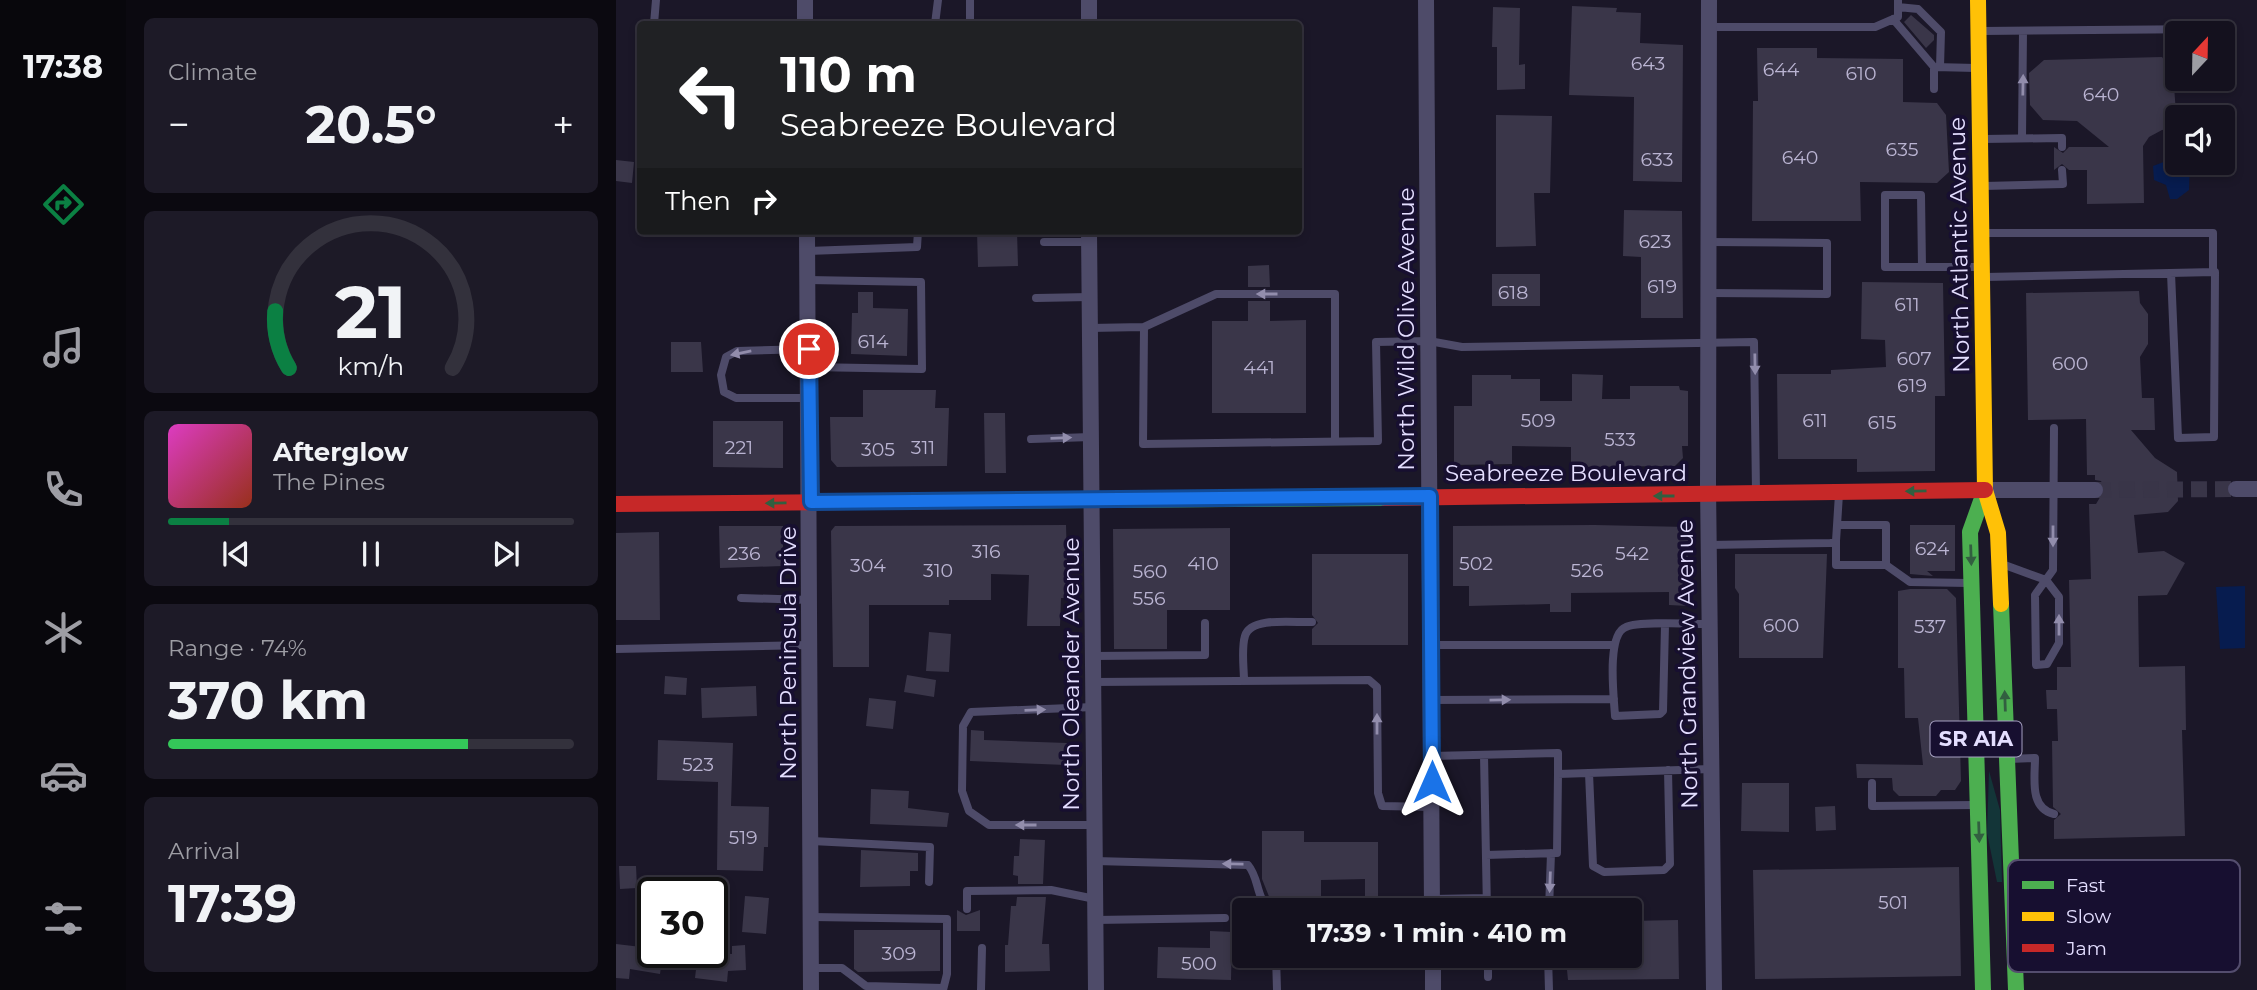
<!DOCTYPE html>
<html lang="en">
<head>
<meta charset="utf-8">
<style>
	:root { --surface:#14111e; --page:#1d1a27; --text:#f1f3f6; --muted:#9d9da4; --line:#33313c; --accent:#0b8043 }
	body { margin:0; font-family:Montserrat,sans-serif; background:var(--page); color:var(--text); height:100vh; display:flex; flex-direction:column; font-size:26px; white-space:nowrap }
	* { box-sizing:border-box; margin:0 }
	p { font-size:23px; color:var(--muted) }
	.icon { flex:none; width:38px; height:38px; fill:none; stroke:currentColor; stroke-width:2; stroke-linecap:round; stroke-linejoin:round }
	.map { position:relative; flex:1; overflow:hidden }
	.side { display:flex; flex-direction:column; gap:18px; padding:18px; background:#0b0910; width:490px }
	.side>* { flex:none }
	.banner { position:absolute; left:21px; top:21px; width:665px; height:214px; border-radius:7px; box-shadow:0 4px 10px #0003,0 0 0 2px var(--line); background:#202124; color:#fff; overflow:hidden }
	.needle { width:46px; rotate:22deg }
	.fabs { position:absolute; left:1549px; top:21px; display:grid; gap:14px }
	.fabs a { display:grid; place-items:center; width:70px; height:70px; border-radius:7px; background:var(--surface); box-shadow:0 4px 10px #0003,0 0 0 2px var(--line); font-size:35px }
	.speed { position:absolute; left:21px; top:877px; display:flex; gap:14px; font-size:35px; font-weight:700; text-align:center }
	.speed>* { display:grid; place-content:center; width:91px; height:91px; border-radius:50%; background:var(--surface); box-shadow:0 4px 10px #0003,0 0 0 2px var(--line); line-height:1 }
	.speed .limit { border:4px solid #111; border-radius:10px; background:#fff; color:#111 }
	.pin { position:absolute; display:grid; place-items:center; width:60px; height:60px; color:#fff; margin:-30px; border:4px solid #fff; border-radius:50%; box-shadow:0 2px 7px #0007 }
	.me { position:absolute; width:77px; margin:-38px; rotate:0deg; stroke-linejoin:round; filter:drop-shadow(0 0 5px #0008) }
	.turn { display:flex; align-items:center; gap:24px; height:147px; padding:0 28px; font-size:32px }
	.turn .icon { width:91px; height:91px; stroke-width:2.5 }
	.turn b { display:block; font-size:49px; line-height:60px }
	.then { display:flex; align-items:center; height:66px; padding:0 28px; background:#0003; gap:14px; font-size:26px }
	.big { font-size:52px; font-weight:700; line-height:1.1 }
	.side .tile { flex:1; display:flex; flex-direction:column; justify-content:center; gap:10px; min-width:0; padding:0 24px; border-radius:10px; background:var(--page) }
	.side .dial { align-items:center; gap:0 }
	.dial svg { height:182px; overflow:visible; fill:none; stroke:var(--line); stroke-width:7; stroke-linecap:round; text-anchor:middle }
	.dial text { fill:var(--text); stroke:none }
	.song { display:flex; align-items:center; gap:21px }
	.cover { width:84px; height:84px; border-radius:10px; background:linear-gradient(135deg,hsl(310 70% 55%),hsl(10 70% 35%)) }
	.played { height:7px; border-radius:4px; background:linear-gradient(90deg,var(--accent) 15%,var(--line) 15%) }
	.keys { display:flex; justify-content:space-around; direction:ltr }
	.heat { display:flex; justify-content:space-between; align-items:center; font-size:38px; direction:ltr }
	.charge { height:10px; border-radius:5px; background:linear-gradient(90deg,#34c759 74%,var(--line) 0) }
	.trip { position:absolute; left:616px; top:898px; width:410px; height:70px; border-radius:7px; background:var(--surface); box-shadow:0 4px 10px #0003,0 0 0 2px var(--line); font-weight:700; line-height:70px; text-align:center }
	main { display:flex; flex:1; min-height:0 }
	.menu { display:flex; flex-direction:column; width:126px; justify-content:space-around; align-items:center; background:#08070c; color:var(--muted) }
	.menu .icon { width:49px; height:49px }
	.menu .active { color:var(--accent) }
	.menu b { font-size:32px; color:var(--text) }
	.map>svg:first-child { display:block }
	.green { fill:#133538 }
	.water { fill:#071c4f }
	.building { fill:#3a3649 }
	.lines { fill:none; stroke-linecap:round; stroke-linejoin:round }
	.street-tunnel { stroke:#393548; stroke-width:16; stroke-dasharray:16 8; stroke-linecap:butt }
	.lane { stroke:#4e4b69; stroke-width:8 }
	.street { stroke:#4e4b69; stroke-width:16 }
	.fast { stroke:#4caf50; stroke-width:16 }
	.slow { stroke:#ffc107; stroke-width:16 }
	.jam { stroke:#c62828; stroke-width:16 }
	.oneway { fill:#928dac }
	.oneway2 { fill:#325f40 }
	.route-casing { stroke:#114b97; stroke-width:18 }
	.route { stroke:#1a73e8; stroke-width:12 }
	.labels { text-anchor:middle; stroke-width:7; stroke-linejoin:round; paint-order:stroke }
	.number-label { font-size:19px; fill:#bab4d2 }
	.shield { fill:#170f30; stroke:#a6a0c1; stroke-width:2 }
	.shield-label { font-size:21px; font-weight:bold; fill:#e4deff }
	.street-label { font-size:23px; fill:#e4deff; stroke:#170f30 }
	.key { fill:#170f30; stroke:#544d6e; stroke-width:2 }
	.key-label { font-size:19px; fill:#e4deff }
</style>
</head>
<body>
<main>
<nav class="menu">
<b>17:38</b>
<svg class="icon active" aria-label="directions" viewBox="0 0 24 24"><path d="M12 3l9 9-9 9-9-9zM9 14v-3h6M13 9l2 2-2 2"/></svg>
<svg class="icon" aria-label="music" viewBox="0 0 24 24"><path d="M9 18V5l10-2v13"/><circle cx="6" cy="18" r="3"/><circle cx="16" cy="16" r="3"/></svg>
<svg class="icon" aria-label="phone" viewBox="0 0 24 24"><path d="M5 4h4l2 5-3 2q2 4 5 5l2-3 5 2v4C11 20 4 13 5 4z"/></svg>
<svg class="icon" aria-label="climate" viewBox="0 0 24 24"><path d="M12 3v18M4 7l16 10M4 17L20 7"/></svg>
<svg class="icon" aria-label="car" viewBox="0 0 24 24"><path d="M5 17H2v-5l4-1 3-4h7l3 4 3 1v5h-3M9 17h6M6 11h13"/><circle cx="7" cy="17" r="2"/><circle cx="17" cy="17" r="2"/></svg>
<svg class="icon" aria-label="filters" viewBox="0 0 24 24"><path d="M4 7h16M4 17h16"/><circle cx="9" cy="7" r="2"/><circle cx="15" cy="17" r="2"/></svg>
</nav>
<section class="side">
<div class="tile"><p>Climate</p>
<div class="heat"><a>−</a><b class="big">20.5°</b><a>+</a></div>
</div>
<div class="tile dial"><svg viewBox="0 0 100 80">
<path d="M14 69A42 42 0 1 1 86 69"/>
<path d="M14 69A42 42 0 0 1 8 44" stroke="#0b8043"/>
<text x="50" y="56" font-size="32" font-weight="700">21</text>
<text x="50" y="72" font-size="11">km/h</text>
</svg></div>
<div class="tile">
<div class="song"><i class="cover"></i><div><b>Afterglow</b><p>The Pines</p></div></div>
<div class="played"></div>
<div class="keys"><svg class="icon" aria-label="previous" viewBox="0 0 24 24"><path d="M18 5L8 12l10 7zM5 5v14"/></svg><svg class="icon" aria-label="pause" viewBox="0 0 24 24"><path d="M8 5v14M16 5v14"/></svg><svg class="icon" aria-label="next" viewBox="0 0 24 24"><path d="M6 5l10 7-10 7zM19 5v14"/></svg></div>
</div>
<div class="tile"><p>Range · 74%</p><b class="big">370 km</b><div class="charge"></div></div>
<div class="tile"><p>Arrival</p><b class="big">17:39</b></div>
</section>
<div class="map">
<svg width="1641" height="990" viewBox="0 0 1641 990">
	<rect width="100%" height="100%" fill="#1b1728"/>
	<path class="green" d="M1373 771 1384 810 1386 882H1381L1371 833Z"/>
	<path class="water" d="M1552 142 1561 145V163H1574L1573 190 1561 199H1554L1550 185 1538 180 1537 166 1553 160Z
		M1629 586V648L1604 649 1600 587Z"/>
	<path class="building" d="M956 6 1001 8 1000 12 1025 13 1024 43 1067 45 1066 182 1017 181 1018 97 953 95Z
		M877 7 904 8 903 65 909 64V89L881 90V47H876Z
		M1295 15 1318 35V40L1310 48 1288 22Z
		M1141 48H1201V58L1287 59V102L1321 103 1330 115 1333 172 1321 183 1244 182 1245 221H1136L1137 101H1142Z
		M1546 57 1557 71 1561 128 1546 130 1533 137 1527 146 1528 203 1471 204V170H1453L1446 164 1438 170V147L1447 153 1453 147H1493L1461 121 1427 120 1414 105 1413 73 1428 60Z
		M880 115 936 116 934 193H918L920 246 880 247Z
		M0 160 18 162 16 183 0 181Z
		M1008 210 1066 211 1067 318H1025V257L1007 256Z
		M361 231H401L402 266 362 267Z
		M653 265 654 287H632V266Z
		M876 274H924V306H876Z
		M1246 282 1327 283 1329 396H1319V471L1241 472V459H1162L1161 374H1215V370L1270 367 1269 340 1245 339Z
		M1523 291 1524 303 1532 314V344L1524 357 1526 398H1538L1539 430H1515L1539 458 1561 472 1562 501 1552 512 1518 515 1522 553 1548 551 1569 563 1551 595 1522 596 1523 667 1569 666 1570 730H1566L1569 836 1438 839V820L1445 814 1437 807 1436 741H1442L1441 709H1431L1430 690H1441V667H1455L1453 580 1475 579 1473 504H1480L1489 489 1485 481 1479 480V475H1471L1470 419 1412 420 1410 293Z
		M242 292H257V308L292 309 291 356 235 354 236 313H242Z
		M632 301H654V321L690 320V413H596V321H632Z
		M55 342H85L87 372H55Z
		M956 374 987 375 986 399H1014V386H1063L1064 390 1072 391V446H1066L1067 458 1059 466 955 467V447L896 446V464L838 465V406H856V375H895V379H924V401H956Z
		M247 390H320L319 408H333L331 466 221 467 215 460 214 417H247Z
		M368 413H389L390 473H369Z
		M97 421H167V468L97 467Z
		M450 525 452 598H445L444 626H411L413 575 375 574V600H333V605H253V667H217L215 531 219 526Z
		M978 525 1072 527V606L1053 605V592L955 593V612H934V604L853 606V586H837V526Z
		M1294 525H1339V571H1311L1317 576 1294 574Z
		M103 526H167V566L104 568Z
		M614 528V610H551V649H498L497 529Z
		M43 532 44 620H0V533Z
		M696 554H792V645H696V629L702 623 696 615Z
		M1119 554H1211L1207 658H1123V594L1119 588Z
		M1294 589H1331L1340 598 1345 781 1339 790H1325L1320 796H1283L1277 790 1276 778H1241L1240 764 1307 765 1302 718H1289L1288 668H1282V591Z
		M313 632 335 634 333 672 310 671Z
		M291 675 320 680 318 697 288 692Z
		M49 676 71 678 70 695 48 694Z
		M140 686 141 716 86 718 85 688Z
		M253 698 280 701 277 729 250 726Z
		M355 730 368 731V740L451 743 450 765 354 761Z
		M42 740 117 743 115 806 153 807 152 847H148L147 871 101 870 102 782 41 780Z
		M1126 783H1173V832L1125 831Z
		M255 789 293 791 292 808 333 813 331 827 254 824Z
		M1219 806 1220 830 1200 831 1199 807Z
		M646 831H688V842H762V906H749V879L705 880V910H679V899H654L646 879Z
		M404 839 429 840 427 884H402V876L397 875 398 856H403Z
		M245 850 302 853V871H294V886L244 887Z
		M3 866H20L21 888 4 889Z
		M1343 867 1345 976 1139 979 1137 870Z
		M129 896 153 898 150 934 126 932Z
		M401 897H430L426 944H433L434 971 389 972V945H392L395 906H400Z
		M341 910 350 915 364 910V931H341Z
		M37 918V952H47L44 974 14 969 13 979 0 978V944L34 948 21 928Z
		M1062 920 1063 979 952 980 951 970H945V956H1013V921Z
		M238 930H324V971L242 972 238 969Z
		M594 931 616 932 615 980 541 978 542 947 594 948Z
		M129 945 130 970 112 971 111 982 79 978 82 952 116 954V946Z"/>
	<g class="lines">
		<path class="street-tunnel" d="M1479 490 1620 489"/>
		<path class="lane" d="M354 0V24
			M1282 7 1302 9 1325 32 1324 67
			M1277 19 1318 67 1360 68
			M38 24 40 0
			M319 24 322 0
			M1093 27H1259L1282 17V0
			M1366 31 1595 29V33
			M1318 67V89
			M1575 87 1596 85V79
			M1406 138 1407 31
			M1367 139 1446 138V147
			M1368 186 1447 184 1446 170
			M1370 233H1597V272
			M428 242H474
			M192 251 301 247 302 231
			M1306 267 1305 195H1269V267H1363
			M1369 277 1599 272 1598 437 1562 438 1555 273
			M192 280 305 282 306 369 193 367
			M1092 293 1211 294V243L1093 242
			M420 298 474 297
			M528 327 600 294H719V441
			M474 328 528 327 527 444 762 441 760 342 813 341 846 347 1138 342 1140 493
			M193 349 121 351 110 357 105 375 108 392 120 398H193
			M415 439 475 437
			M1220 541V565H1270V525H1223
			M1093 545 1215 543 1220 541 1223 494
			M1386 564 1430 580 1443 597V643L1431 664 1420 665 1419 595 1437 570 1438 428
			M1270 565 1294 582 1352 583
			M125 598 195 600
			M1049 625 1047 711 1044 714 999 716C998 698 990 634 1010 627 1024 621 1076 624 1094 624
			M815 645H998
			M0 649 193 645
			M477 656 589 655V623
			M628 681C628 668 625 649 629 636 635 616 680 623 696 622
			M477 682 753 680 761 687 762 793 766 806 816 807
			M815 700 998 699
			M477 707 355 712 347 726 346 791 353 811 373 825H478
			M868 755 871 910
			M816 756 942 753V774L1095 769
			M1393 759 1419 758C1419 778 1413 808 1438 814
			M973 773 977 866 988 872 1048 870 1054 864 1052 770
			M1256 783V806L1359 805
			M196 841 314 847 313 882
			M870 855 941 853 942 774
			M479 861 632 865C644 879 639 898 655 910
			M816 899 871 898
			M351 909V891L435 890 479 899
			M933 910 935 853
			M196 917 331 919V974L327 990
			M479 920 609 918
			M660 956 661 990
			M872 956V977
			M932 956 933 990
			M196 968H226L250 986 327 988
			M365 990 366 948"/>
		<path class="street" d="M189 0V24
			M810 0 816 910
			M1093 0 1092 486 1098 990
			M473 24V0
			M191 231 195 990
			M473 231 480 990
			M1620 489H1641
			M1369 490H1479
			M817 956V990"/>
		<path class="fast" d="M346 501 769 498
			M1385 604 1400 990
			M1367 990 1354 532 1369 490"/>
		<path class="slow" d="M1362 0 1369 490 1382 533 1385 604"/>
		<path class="jam" d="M769 498 1369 490
			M0 504 346 501"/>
	</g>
	<defs><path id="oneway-solid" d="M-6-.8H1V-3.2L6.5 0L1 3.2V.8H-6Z" transform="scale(1.75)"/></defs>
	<g class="oneway">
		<use href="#oneway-solid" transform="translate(1407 85) rotate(-89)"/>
		<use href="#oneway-solid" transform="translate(651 294) rotate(-180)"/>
		<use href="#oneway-solid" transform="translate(125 353) rotate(169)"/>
		<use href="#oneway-solid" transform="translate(1139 364) rotate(89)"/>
		<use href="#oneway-solid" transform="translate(445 438) rotate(-2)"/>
		<use href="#oneway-solid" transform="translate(1437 536) rotate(90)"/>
		<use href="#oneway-solid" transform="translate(1443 625) rotate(-90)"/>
		<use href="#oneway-solid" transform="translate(884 700) rotate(-1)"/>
		<use href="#oneway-solid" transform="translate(419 710) rotate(-2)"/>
		<use href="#oneway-solid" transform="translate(761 724) rotate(-90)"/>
		<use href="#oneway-solid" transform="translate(410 825) rotate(-180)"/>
		<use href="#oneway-solid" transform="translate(617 864) rotate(-179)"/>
		<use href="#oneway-solid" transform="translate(934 882) rotate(92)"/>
	</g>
	<g class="oneway2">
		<use href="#oneway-solid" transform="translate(1300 491) rotate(179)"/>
		<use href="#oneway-solid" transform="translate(1048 496) rotate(180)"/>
		<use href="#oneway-solid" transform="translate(160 503) rotate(179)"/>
		<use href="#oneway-solid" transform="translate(1355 555) rotate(88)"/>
		<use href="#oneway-solid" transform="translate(1389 701) rotate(-92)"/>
		<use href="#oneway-solid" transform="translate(1363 832) rotate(88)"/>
	</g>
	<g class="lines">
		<defs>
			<path id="route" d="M193 349 195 502 814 496 816 782"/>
		</defs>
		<use href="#route" class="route-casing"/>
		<use href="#route" class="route"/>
	</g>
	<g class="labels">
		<g class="number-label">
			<text x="1032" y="70">643</text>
			<text x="1165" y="76">644</text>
			<text x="1245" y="80">610</text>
			<text x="1485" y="101">640</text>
			<text x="1286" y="156">635</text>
			<text x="1184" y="164">640</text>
			<text x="1041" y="166">633</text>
			<text x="1039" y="248">623</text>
			<text x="1046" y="293">619</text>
			<text x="897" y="299">618</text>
			<text x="1291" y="311">611</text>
			<text x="257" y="348">614</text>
			<text x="1298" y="365">607</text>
			<text x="1454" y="370">600</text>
			<text x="643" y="374">441</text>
			<text x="1296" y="392">619</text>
			<text x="922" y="427">509</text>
			<text x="1199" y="427">611</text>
			<text x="1266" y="429">615</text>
			<text x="1004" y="446">533</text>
			<text x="123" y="454">221</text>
			<text x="307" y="454">311</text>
			<text x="262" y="456">305</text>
			<text x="1316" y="555">624</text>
			<text x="370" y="558">316</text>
			<text x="128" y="560">236</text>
			<text x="1016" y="560">542</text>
			<text x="587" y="570">410</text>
			<text x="860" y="570">502</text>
			<text x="252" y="572">304</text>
			<text x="322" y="577">310</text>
			<text x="971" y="577">526</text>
			<text x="534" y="578">560</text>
			<text x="533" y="605">556</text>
			<text x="1165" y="632">600</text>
			<text x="1314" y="633">537</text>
			<text x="82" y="771">523</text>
			<text x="127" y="844">519</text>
			<text x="1277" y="909">501</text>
			<text x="283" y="960">309</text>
			<text x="583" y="970">500</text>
		</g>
		<rect class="shield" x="1314.5" y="721.5" width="91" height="35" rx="5"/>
		<g class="shield-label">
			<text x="1360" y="746">SR A1A</text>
		</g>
		<g class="street-label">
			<text transform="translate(1343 245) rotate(-91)" y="8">North Atlantic Avenue</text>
			<text transform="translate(790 329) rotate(-90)" y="8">North Wild Olive Avenue</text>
			<text x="950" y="481">Seabreeze Boulevard</text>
			<text transform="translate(172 653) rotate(-90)" y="8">North Peninsula Drive</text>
			<text transform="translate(1071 664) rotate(-91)" y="8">North Grandview Avenue</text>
			<text transform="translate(455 674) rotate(-90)" y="8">North Oleander Avenue</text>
		</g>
	</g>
	<rect x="1392" y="860" width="232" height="112" rx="10" class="key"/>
	<rect x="1406" y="881" width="32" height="8" fill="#4caf50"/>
	<rect x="1406" y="912" width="32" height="9" fill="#ffc107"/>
	<rect x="1406" y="944" width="32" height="8" fill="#c62828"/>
	<g class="key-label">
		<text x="1450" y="892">Fast</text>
		<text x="1450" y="923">Slow</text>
		<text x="1450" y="955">Jam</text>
	</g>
</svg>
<div class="fabs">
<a><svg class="needle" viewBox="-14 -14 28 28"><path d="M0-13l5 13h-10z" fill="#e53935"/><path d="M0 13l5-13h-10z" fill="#9d9da4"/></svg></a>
<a><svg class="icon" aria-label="sound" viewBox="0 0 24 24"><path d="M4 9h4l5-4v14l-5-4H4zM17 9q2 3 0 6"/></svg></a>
</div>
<div class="speed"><div class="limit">30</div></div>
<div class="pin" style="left:193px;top:349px;background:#d93025"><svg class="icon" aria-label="arrive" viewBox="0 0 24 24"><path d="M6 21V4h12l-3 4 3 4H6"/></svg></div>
<svg class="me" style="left:816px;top:782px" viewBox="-20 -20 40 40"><path d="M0-17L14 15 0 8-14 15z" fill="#1a73e8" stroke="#fff" stroke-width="4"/></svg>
<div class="trip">17:39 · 1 min · 410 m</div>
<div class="banner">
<div class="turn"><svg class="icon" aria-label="left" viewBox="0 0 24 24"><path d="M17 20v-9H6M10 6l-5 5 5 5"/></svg><div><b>110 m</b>Seabreeze Boulevard</div></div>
<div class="then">Then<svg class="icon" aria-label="right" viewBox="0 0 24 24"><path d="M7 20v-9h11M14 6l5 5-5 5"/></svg></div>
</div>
</div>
</main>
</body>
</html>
